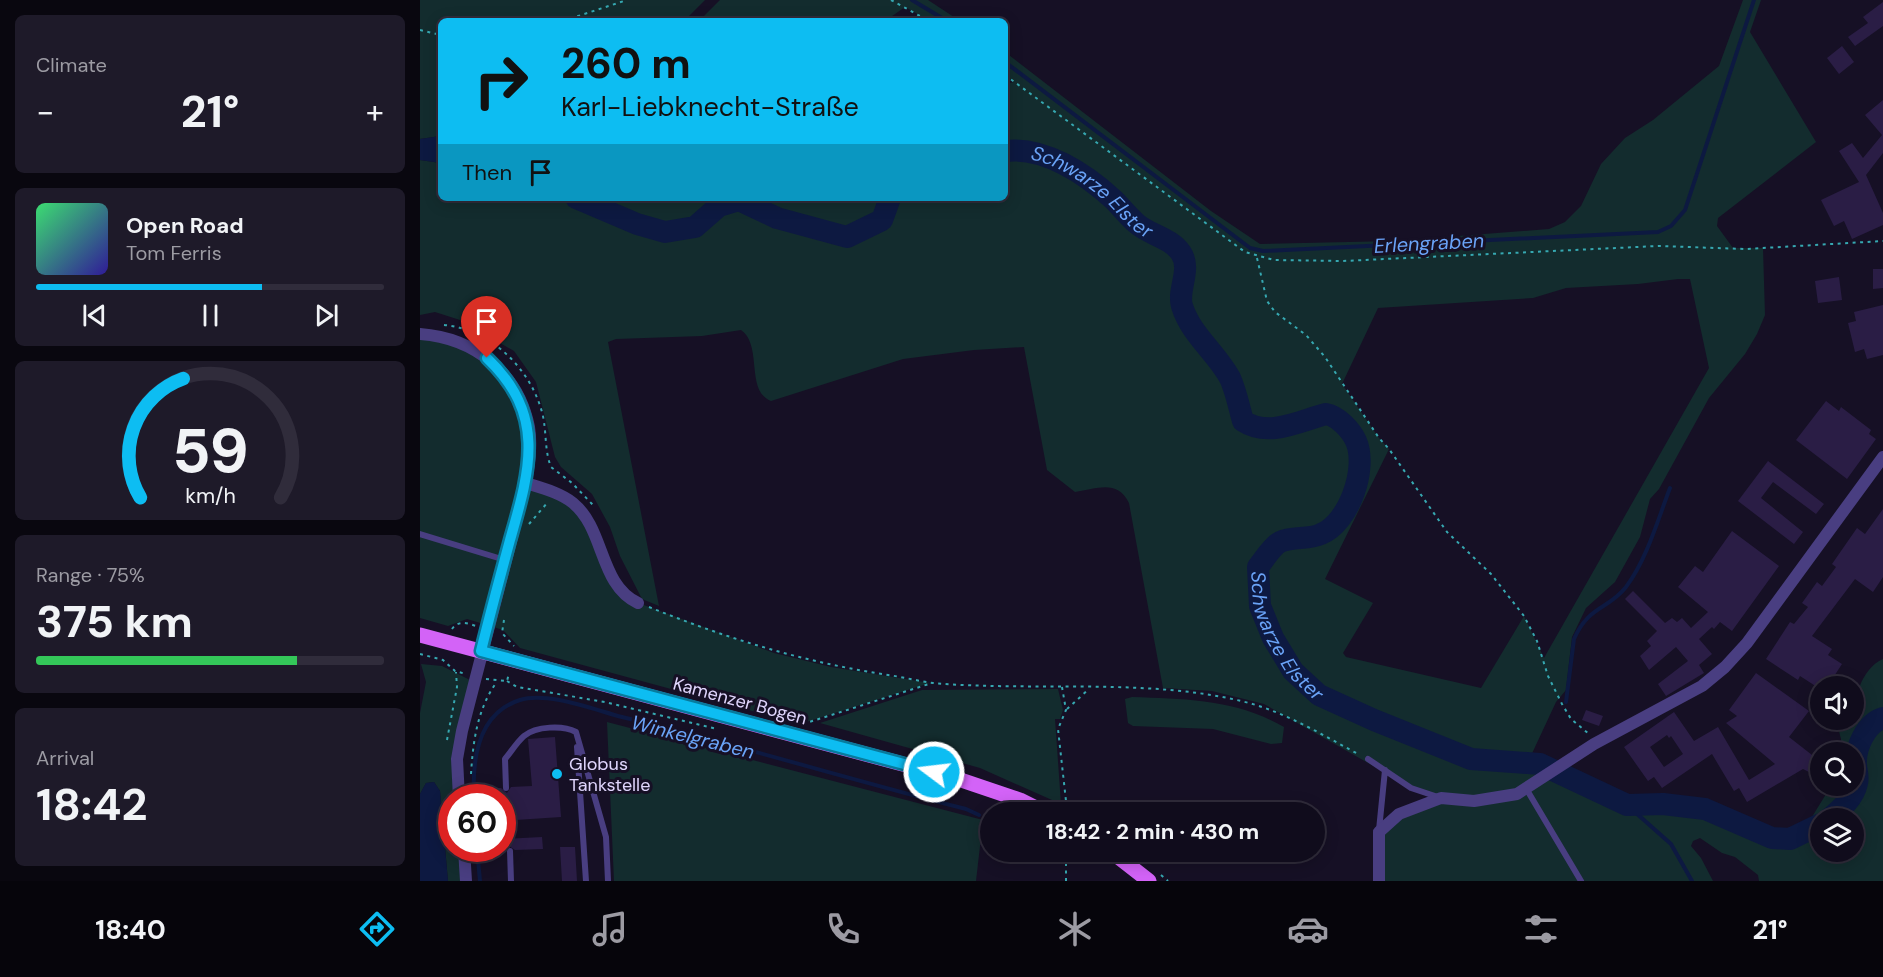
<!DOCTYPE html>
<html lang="en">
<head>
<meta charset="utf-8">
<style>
	:root { --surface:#100c1c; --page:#1e1a29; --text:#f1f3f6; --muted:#9c9ba3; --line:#302c3b; --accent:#0dbdf2 }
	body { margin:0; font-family:"DM Sans",sans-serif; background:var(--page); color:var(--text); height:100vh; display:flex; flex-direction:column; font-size:22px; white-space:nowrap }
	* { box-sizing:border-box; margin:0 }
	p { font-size:20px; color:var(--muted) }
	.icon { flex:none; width:33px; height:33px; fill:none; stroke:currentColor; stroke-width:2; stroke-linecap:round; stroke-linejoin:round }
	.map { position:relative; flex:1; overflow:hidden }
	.sheet { display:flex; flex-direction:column; gap:15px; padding:15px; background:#09070f; width:420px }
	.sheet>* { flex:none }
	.guide { position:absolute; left:18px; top:18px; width:570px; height:183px; border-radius:9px; box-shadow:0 3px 15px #0003,0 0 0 2px var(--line); background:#0dbdf2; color:#111; overflow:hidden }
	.buttons { position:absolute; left:1390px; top:676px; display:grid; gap:12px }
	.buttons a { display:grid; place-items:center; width:54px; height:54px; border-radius:50%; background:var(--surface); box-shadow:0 3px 15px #0003,0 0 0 2px var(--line); font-size:30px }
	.speed { position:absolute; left:18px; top:784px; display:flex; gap:12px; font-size:30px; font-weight:700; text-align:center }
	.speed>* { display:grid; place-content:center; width:78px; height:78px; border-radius:50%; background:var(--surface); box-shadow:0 3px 15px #0003,0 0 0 2px var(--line); line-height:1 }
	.speed .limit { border:9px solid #d22; background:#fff; color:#111 }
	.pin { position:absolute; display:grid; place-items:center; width:51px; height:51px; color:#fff; margin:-62px -26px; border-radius:50% 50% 50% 0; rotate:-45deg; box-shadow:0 0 6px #0007 }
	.pin .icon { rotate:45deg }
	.me { position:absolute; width:66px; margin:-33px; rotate:285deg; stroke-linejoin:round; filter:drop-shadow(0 0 4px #0008) }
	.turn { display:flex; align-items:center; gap:21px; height:126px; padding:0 24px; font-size:27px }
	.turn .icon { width:78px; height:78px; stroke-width:2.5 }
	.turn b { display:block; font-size:42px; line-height:51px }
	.then { display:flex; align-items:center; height:57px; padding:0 24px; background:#0003; gap:12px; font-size:22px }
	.big { font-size:45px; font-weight:700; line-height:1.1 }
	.sheet .card { flex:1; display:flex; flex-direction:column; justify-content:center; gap:9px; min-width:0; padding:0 21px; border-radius:9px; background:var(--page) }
	.sheet .dial { align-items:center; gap:0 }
	.dial svg { height:156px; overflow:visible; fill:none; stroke:var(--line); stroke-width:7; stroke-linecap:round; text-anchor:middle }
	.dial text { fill:var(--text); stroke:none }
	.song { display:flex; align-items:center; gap:18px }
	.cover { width:72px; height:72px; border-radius:9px; background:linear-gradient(135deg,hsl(140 70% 55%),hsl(250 70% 35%)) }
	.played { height:6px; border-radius:3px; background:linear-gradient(90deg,var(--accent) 65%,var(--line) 65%) }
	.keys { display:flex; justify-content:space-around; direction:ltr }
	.heat { display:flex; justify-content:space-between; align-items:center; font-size:33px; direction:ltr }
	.charge { height:9px; border-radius:4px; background:linear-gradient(90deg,#34c759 75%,var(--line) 0) }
	.trip { position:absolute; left:560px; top:802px; width:345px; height:60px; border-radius:30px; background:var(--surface); box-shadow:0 3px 15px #0003,0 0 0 2px var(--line); font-weight:700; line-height:60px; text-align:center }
	.dock { display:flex; height:96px; justify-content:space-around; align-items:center; background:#06050b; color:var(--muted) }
	.dock .icon { width:42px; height:42px }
	.dock .selected { color:var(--accent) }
	.dock b { font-size:27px; color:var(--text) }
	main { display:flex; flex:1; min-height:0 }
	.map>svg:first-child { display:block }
	.green { fill:#132c2e; fill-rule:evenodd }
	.water { fill:#0d1941 }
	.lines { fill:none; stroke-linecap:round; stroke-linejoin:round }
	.stream { stroke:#0d1941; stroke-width:4 }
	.river { stroke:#0d1941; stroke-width:22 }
	.building { fill:#2a1d45; fill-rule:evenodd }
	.path { stroke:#36a8b1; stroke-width:2; stroke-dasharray:3 4.5; stroke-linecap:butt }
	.lane { stroke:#493e81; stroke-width:6 }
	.street { stroke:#493e81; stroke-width:12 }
	.primary { stroke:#d363f7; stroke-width:15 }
	.route-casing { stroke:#087b9d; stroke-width:15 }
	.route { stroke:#0dbdf2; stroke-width:10 }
	.poi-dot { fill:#0dbdf2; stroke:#161025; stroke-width:2 }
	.labels { text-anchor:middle; stroke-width:6; stroke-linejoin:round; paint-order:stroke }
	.street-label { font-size:18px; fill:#e0d6fd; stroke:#161025 }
	.poi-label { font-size:18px; fill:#e0d6fd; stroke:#161025; text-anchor:start }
	.water-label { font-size:20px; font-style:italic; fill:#6aa3f7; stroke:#161025 }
</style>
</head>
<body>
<main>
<section class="sheet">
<div class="card"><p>Climate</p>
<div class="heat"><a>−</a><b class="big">21°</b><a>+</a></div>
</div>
<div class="card">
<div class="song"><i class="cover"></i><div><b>Open Road</b><p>Tom Ferris</p></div></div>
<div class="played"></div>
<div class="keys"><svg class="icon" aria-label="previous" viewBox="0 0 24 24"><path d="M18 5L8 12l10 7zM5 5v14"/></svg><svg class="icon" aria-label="pause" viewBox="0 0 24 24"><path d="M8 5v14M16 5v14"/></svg><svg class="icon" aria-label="next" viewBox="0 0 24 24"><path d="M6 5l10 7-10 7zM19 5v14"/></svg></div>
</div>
<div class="card dial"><svg viewBox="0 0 100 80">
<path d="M14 69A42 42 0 1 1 86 69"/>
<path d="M14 69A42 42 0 0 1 36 8" stroke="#0dbdf2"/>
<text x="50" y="56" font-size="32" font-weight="700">59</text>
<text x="50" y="72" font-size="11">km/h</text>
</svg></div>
<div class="card"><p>Range · 75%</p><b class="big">375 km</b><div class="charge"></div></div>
<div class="card"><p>Arrival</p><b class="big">18:42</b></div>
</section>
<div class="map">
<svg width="1463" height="881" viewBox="0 0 1463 881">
	<rect width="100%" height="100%" fill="#161025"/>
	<path class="green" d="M0 0H285L264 21H21V136L0 139Z
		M300 0H508L540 21H510L485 7 465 21H279Z
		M1323 0H1341L1330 32 1396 142 1298 218 1297 226 1313 248H1343L1345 315 1337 334 1325 354 1289 398 1239 489 1230 499 1220 537 1195 582 1166 608 1152 637 1146 690 1136 702 1108 762 1120 764 1207 805 1243 804 1285 809 1352 838 1370 839 1387 825 1411 786H1434V753H1420L1421 739 1416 720H1434C1434 698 1441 669 1463 659V881H1339L1338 875 1315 857 1302 853 1280 838 1273 841 1271 846 1281 858 1293 881H959L958 839 968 822 1020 799 971 776 844 704 792 691 743 688 709 503C697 479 677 489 655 492L627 470 604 347 554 350 483 359 351 401C325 391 343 345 321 330L282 336 196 339 188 342 239 606 222 599 200 556 190 527 172 494 141 467 135 457 116 382 94 351 40 320 15 312 0 315V160L21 163V198H585V84L594 82 585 75V52L791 211 840 244 974 241 1129 229 1145 222 1161 206 1181 164 1205 138 1233 120 1299 66ZM1258 279H1270L1289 368 1124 658 1104 616 1061 688 926 657 923 653 953 603 905 579 969 449 959 438 922 384 958 308 1113 298 1146 288 1218 284ZM1401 819H1434V852H1401Z
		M0 334 16 336 76 367 108 426 107 483 160 509 202 597 354 653 411 667 510 683 380 724 100 648 83 630 67 625 47 619 28 626 0 618Z
		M1 664 22 666 50 680 38 798H32V849H43L46 881H28L20 791 14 782 6 783 0 794V713L6 682Z
		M638 689 643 710 640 719H635L641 804 560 768 400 723 502 690Z
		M712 697C767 699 815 699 864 727L862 743 851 744 793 729 713 726 708 723 705 699Z
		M187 722 563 820 556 881H194Z"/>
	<path class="water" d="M21 136V163L0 160V139Z
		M14 782 20 791 28 881H0V794L6 783Z"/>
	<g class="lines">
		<path class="stream" d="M492 0 527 21
			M585 62 830 248 843 251 1238 232 1251 226 1265 210 1334 0
			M1146 702 1154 639C1169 605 1188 610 1206 587 1227 559 1238 519 1250 488
			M54 798C52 759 58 713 100 700 127 691 175 710 202 717 318 745 431 780 546 809L559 815
			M1207 805 1251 844 1272 881
			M57 849 60 881"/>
		<g class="river">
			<path id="s1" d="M585 151C624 146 666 174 694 200 701 207 708 216 716 223 729 235 750 237 761 253 772 269 757 290 762 306 771 335 796 352 810 378 816 391 819 407 823 421 849 438 879 421 906 414 918 416 931 430 936 441 948 468 929 523 901 534 889 540 872 536 860 542 852 546 844 560 838 567L840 606 853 638 873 671 899 695 954 720 1051 759 1120 764 1207 805 1243 804 1285 809 1352 838 1370 839 1401 824"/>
			<path d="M156 198 217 224 245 232 275 227 299 206 319 200 357 218 427 237 462 220 470 198"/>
			<path d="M1409 819C1420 810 1434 798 1437 783 1439 777 1436 770 1436 764 1435 748 1446 723 1463 718"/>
		</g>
	</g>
	<path class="building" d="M1463 2V26L1435 46 1428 37 1448 23 1443 17Z
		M1422 46 1434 62 1419 74 1407 58Z
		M1463 100V153L1446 175 1463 213V225L1432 239 1424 221 1414 226 1401 200 1439 182 1419 151 1432 143 1443 158 1462 135 1445 115Z
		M1453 269H1463V288L1453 289Z
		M1419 277 1422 300 1398 303 1395 281Z
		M1463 305V355L1447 359 1444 349 1435 352 1428 323 1436 321 1434 312Z
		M1406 401 1419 411 1421 407 1451 430 1449 434 1456 439 1427 479 1376 440Z
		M1348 461 1404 504 1396 514 1353 482 1341 498 1383 532 1374 544 1318 501Z
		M1463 509V577L1453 592 1435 579 1392 636 1412 649 1408 655 1422 664 1407 687H1397L1380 676 1378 680 1346 659 1370 622 1374 624 1388 607 1382 603 1397 582 1402 586 1416 567 1412 564 1437 528 1445 534Z
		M1312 531 1359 566 1312 631 1300 622 1294 629 1292 627 1279 639 1292 654 1279 665 1284 673 1246 696 1238 684 1268 661 1256 647 1229 670 1220 656 1231 646 1227 641 1237 631 1205 599 1213 591 1245 623 1252 618 1257 622 1262 618 1271 628 1288 612 1258 587 1275 566 1283 572Z
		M1336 673 1389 711 1369 737 1401 762 1393 774 1383 769 1327 802 1319 788 1314 791 1292 754 1242 788 1234 777 1228 781 1204 747 1254 712 1274 741 1298 727 1329 780 1355 764 1306 723 1317 716 1309 710ZM1247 735 1249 738 1251 736 1263 754 1244 767 1230 747Z
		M1166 710 1183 716 1179 726 1162 720Z
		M135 737 141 817 82 821V798H75L74 788H81L87 793 91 787 112 786 108 739Z
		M122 837 123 849 95 850 89 846 82 851V839Z
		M140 847H155L157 881H142Z"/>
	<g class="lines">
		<path class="path" d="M471 0 509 21
			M143 21 207 0
			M0 30 21 35
			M585 75 825 252 854 260 923 261 1238 246 1326 249 1463 241
			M837 258 847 301 855 312 886 335 905 357 959 438 969 449 1027 532 1071 574 1104 616 1117 641 1128 676 1142 704 1151 719 1169 734
			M24 325C70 329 110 368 122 412 127 431 124 449 131 467L152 483 173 505
			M109 524 128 502
			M229 607C308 639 384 662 468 675 483 677 498 681 513 683 614 692 731 677 829 703 869 714 904 736 940 755
			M84 620 82 633 94 646
			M32 629C38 620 47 623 56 626
			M0 654 23 660 35 671 46 674
			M66 679 87 681 89 673
			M87 681 97 687 185 702 297 729
			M642 687 646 710 638 729 647 810
			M647 709 669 689
			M383 724 509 684
			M27 740 37 687 36 672
			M51 774C53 742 57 710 76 683
			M29 806 32 833
			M637 806 650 813
			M741 875 748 881
			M646 881V852"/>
		<path class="lane" d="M0 534 85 560
			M157 747 166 881
			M948 759 991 788 1018 797
			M86 788 85 759C91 752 97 742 104 736 116 726 143 725 156 732L186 837 188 881
			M1107 790 1161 881
			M959 830 965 770
			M90 851 91 881"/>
		<path class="street" d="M0 334C54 338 98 372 109 427 112 446 109 464 106 483L42 731 37 759 39 798
			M106 483C122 488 141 493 153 503 185 529 179 585 218 603
			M44 849 46 881
			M959 881V832L979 814 1021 798 1054 801 1097 794 1174 744 1282 686 1305 667 1327 643 1463 457"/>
		<path class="primary" d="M0 635 535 778 600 800 626 813
			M692 852 729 881"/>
	</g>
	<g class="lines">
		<defs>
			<path id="route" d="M67 358C127 415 110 470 90 540 80 577 70 614 61 651L514 772"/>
		</defs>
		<use href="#route" class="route-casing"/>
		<use href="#route" class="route"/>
	</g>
	<circle class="poi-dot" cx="137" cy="774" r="6"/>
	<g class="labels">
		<g class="street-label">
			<text transform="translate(320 701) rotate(15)" y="6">Kamenzer Bogen</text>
		</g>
		<g class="poi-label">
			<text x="149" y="770">Globus<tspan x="149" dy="21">Tankstelle</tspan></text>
		</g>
		<g class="water-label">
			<text dy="7" stroke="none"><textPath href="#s1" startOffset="100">Schwarze Elster</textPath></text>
			<text transform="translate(1009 243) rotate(-3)" y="7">Erlengraben</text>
			<text dy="7" stroke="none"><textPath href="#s1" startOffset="783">Schwarze Elster</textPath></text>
			<text transform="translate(273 737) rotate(14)" y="7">Winkelgraben</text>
		</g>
	</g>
</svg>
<div class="buttons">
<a><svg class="icon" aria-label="sound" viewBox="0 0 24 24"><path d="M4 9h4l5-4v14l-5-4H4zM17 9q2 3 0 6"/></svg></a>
<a><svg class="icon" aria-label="search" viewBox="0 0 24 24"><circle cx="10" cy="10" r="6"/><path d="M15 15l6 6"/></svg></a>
<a><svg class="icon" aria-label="layers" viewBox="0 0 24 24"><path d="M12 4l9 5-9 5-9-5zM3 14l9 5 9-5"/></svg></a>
</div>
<div class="speed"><div class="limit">60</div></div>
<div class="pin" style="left:67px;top:358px;background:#d93025"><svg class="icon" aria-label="arrive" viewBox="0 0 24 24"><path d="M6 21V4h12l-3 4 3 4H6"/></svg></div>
<svg class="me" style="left:514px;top:772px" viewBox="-20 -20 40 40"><circle r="17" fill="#0dbdf2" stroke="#fff" stroke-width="3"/><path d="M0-11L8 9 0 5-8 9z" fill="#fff"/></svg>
<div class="trip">18:42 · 2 min · 430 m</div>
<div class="guide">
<div class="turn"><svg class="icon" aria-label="right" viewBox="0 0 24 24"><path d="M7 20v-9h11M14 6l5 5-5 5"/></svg><div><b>260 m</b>Karl-Liebknecht-Straße</div></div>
<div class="then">Then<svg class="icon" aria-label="arrive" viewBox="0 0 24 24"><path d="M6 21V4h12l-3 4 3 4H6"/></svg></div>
</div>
</div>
</main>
<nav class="dock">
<b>18:40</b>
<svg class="icon selected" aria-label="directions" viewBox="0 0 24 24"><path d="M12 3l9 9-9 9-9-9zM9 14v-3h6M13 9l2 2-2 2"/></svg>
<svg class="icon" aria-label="music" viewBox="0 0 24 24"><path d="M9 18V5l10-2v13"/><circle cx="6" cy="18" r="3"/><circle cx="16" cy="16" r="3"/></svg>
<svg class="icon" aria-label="phone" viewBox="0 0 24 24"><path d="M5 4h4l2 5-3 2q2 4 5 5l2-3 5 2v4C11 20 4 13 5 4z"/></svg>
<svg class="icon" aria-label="climate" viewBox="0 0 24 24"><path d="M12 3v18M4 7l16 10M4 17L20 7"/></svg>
<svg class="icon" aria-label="car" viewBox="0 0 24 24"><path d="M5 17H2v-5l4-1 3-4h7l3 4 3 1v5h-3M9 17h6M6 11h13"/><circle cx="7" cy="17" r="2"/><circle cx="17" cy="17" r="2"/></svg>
<svg class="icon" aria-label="filters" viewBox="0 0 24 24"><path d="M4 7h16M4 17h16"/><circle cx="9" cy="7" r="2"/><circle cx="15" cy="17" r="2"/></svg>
<b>21°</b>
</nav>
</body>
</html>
